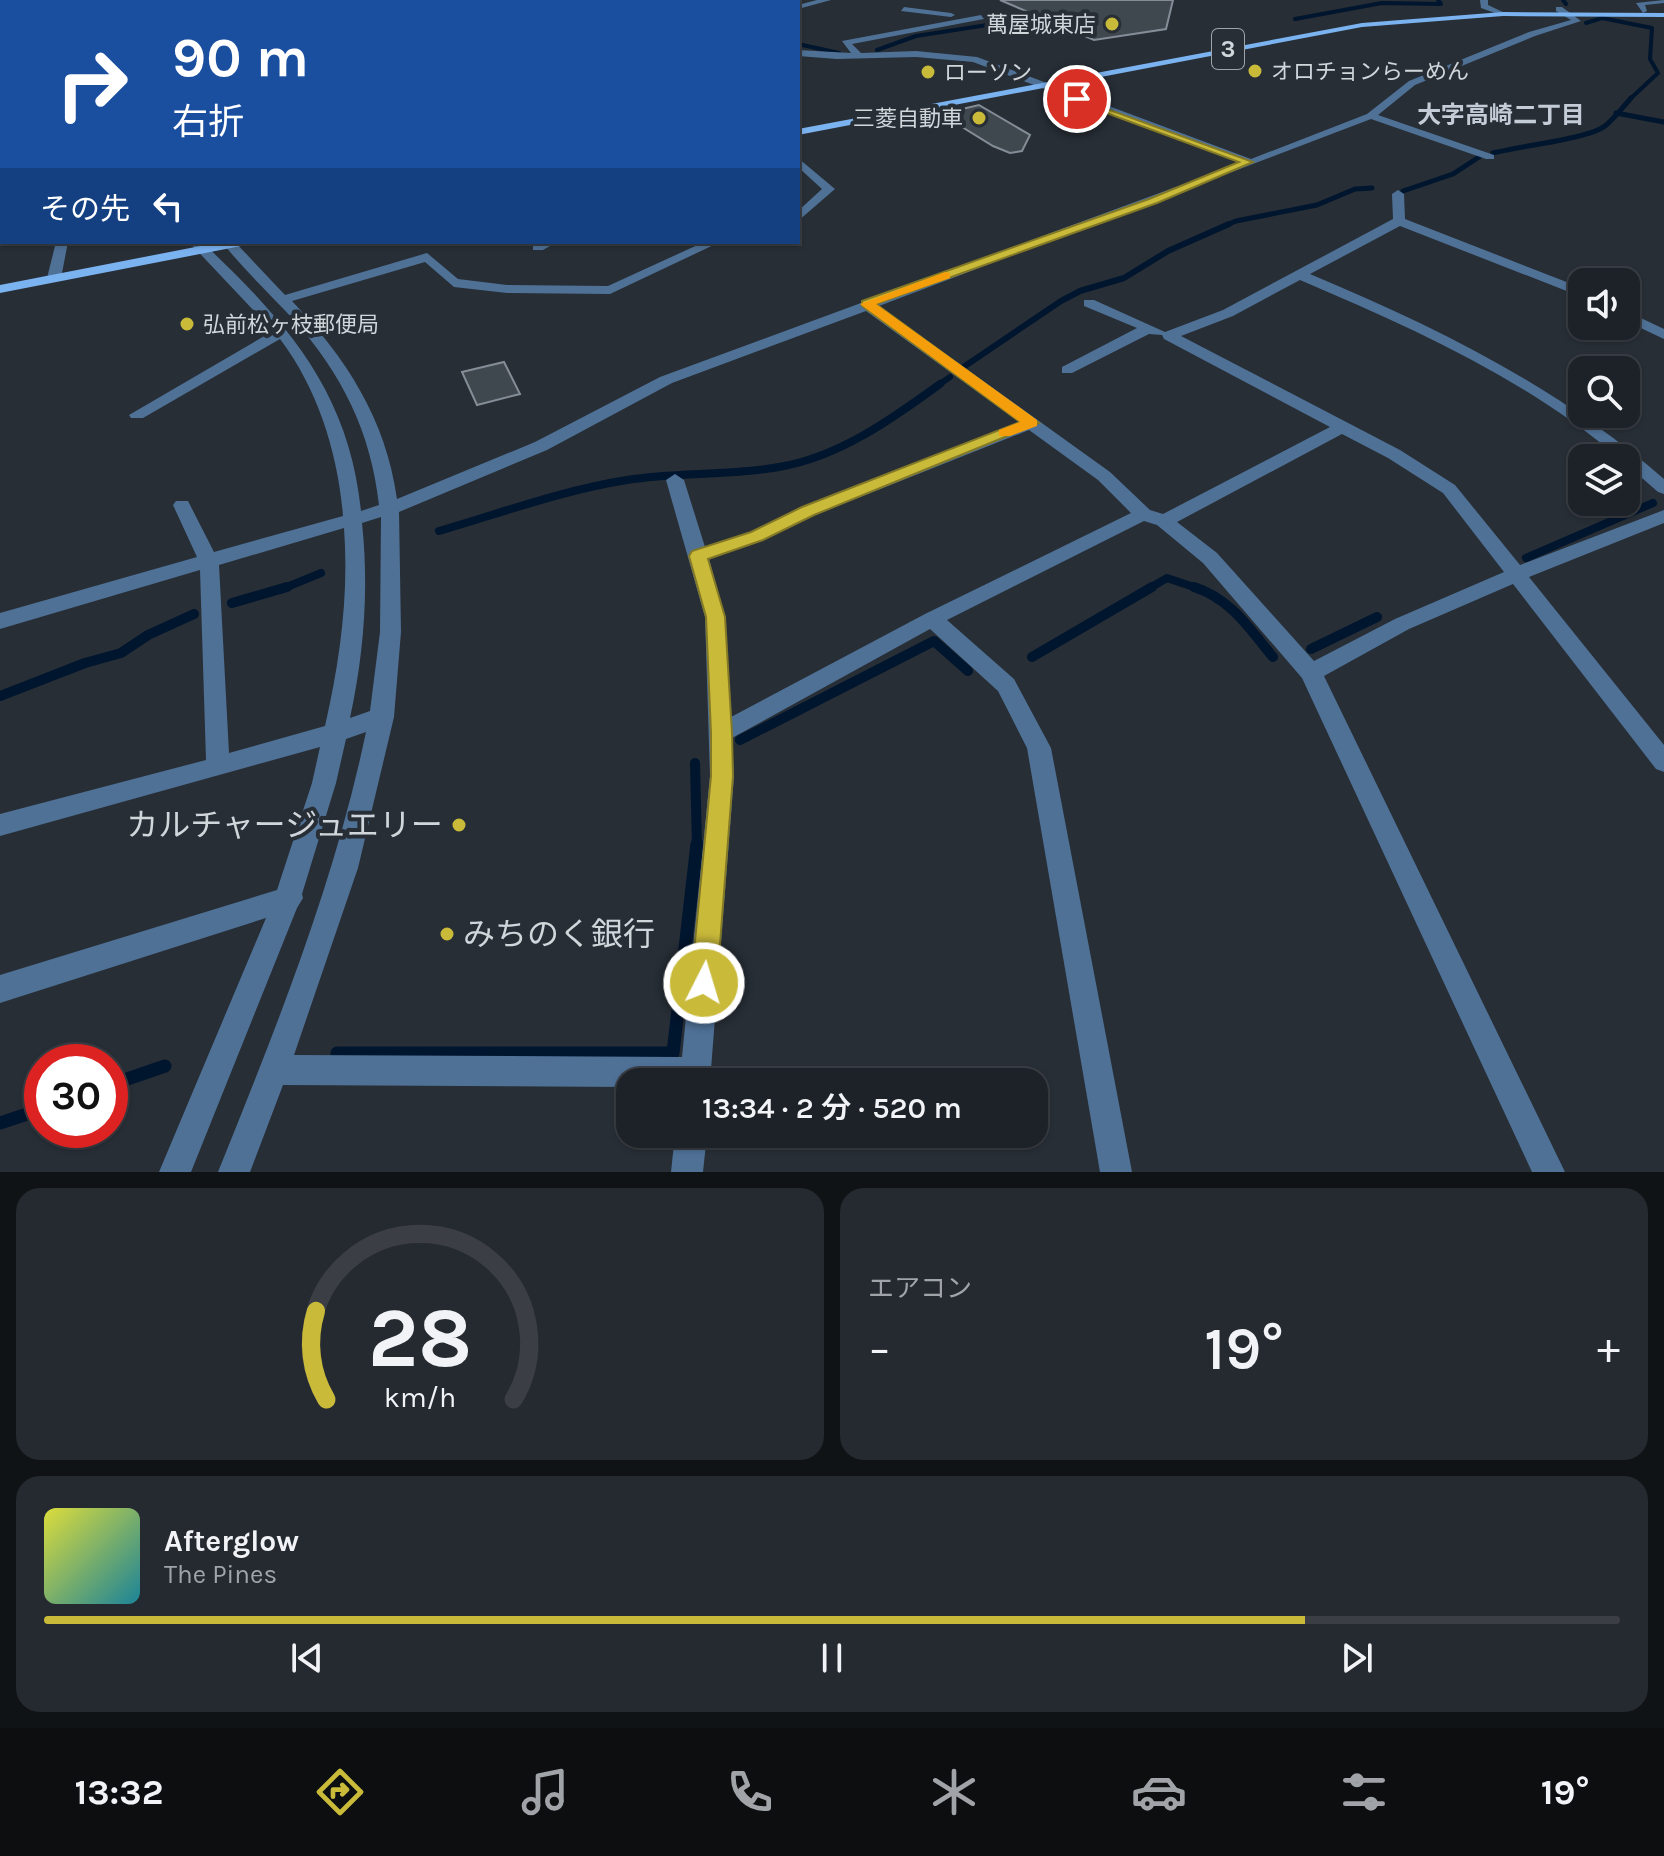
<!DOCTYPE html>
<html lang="ja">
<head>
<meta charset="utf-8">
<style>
	:root { --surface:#1d2228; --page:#252a30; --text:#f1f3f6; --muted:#a0a4a8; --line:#3b3f45; --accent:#c9ba3a }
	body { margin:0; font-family:Karla,"Noto Sans JP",sans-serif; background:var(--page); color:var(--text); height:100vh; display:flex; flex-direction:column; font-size:30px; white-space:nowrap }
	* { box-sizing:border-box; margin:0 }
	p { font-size:26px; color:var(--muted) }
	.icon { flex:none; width:44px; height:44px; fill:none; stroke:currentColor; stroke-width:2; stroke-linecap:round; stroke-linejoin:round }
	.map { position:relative; height:1172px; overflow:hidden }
	.side { display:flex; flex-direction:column; gap:16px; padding:16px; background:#101316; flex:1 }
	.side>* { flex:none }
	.top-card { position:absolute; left:0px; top:0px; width:800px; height:244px; box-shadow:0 2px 6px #0004,0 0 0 2px var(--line); background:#1a4fa0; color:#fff; overflow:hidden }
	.buttons { position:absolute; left:1568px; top:268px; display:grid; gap:16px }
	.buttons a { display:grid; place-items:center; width:72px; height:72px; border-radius:16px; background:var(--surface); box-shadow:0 2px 6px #0004,0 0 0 2px var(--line); font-size:40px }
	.speed { position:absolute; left:24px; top:1044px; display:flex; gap:16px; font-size:40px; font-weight:700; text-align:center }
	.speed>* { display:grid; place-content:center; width:104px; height:104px; border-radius:50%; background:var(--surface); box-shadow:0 2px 6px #0004,0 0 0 2px var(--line); line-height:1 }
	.speed .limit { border:12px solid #d22; background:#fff; color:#111 }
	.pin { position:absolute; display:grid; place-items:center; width:68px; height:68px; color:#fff; margin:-34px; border:4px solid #fff; border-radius:50%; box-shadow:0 2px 8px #0007 }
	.me { position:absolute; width:88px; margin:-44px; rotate:5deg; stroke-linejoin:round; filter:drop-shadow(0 0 6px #0008) }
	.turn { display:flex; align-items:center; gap:28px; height:168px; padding:0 40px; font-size:36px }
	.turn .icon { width:104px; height:104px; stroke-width:2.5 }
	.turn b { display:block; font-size:56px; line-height:68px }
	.then { display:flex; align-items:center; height:76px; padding:0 40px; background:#0003; gap:16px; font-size:30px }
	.big { font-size:60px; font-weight:600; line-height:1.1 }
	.side .widget { flex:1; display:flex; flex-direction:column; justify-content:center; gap:12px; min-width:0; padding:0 28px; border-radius:24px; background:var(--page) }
	.side .dial { align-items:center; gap:0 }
	.dial svg { height:208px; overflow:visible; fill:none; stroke:var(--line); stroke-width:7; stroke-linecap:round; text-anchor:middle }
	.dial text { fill:var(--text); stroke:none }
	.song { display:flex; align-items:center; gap:24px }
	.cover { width:96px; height:96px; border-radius:12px; background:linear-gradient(135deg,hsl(60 70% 55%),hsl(190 70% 35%)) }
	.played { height:8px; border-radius:4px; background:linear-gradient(90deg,var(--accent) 80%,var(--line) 80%) }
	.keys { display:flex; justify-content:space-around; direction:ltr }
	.heat { display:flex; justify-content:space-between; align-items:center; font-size:44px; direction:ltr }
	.side .tiles { flex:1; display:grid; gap:16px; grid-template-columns:1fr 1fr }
	.widget:last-child { grid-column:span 2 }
	.trip { position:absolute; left:616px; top:1068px; width:432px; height:80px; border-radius:24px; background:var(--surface); box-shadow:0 2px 6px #0004,0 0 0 2px var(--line); font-weight:600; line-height:80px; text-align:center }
	.dock { display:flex; height:128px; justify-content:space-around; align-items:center; background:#0c0e10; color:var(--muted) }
	.dock .icon { width:56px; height:56px }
	.dock .selected { color:var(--accent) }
	.dock b { font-size:36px; color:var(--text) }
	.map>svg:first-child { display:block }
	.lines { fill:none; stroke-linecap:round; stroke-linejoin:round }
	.stream-far5 { stroke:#00152e; stroke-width:4 }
	.stream-far4 { stroke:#00152e; stroke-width:5 }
	.stream-far3 { stroke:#00152e; stroke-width:6 }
	.stream-far2 { stroke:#00152e; stroke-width:8 }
	.stream-far1 { stroke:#00152e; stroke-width:10 }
	.stream { stroke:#00152e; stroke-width:13 }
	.building { fill:#3f474f; stroke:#848d97; stroke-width:2 }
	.minor { fill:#4f7196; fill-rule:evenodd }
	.major { fill:#7bb2f0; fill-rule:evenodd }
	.rail-casing { stroke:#bcc2c7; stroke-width:4 }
	.rail { stroke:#272e36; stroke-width:3; stroke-dasharray:8; stroke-linecap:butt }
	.route { fill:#c9ba3a; stroke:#837926; stroke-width:2 }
	.slow { fill:#f59e0b }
	.poi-dot { fill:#c9ba3a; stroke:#272e36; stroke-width:3 }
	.labels { text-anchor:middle; stroke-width:8; stroke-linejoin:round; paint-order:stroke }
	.far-poi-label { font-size:22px; fill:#d1d6db; stroke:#272e36; text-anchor:start }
	.shield { fill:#272e36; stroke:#9ea4aa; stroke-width:2 }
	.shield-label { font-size:24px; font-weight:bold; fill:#d1d6db }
	.far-neighbourhood-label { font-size:24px; font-weight:bold; fill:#c4cdd7; stroke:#272e36 }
	.near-poi-label { font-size:32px; fill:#d1d6db; stroke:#272e36; text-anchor:end }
</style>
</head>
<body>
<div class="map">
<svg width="1664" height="1172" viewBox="0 0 1664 1172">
	<rect width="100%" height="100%" fill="#272e36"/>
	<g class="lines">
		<path class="stream-far5" d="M1563 0 1566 4
			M1295 19 1382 3 1441 4 1438 0
			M1586 23 1602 18 1652 28 1650 59 1658 73 1629 100
			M798 44 839 53
			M877 50 916 36 1052 15"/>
		<path class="stream-far4" d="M1616 113 1664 122
			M1493 153C1519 146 1588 139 1605 126 1614 119 1623 107 1631 98
			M1403 191 1453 174 1479 157
			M1224 226 1236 221 1317 205 1355 189 1372 188"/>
		<path class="stream-far3" d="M962 368 1061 301 1080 291 1124 278 1168 251 1229 224
			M937 386 950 377"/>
		<path class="stream-far2" d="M439 531C501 513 563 490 627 480 677 472 729 476 779 467 839 457 892 419 940 384
			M1526 558 1653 503
			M282 589 321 573
			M1148 589 1167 578 1200 589"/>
		<path class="stream-far1" d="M1194 587C1231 599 1249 628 1273 657
			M232 603 287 587
			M1311 649 1377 617
			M1032 657 1152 587
			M0 696 85 663 121 653 148 635 194 614
			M740 740 934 641 968 671
			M695 763 697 846"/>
		<path class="stream" d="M337 1053H673L697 844
			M110 1085 165 1066
			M0 1123 42 1109"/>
	</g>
	<path class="building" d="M1000 0H1173L1166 29 1094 40Z
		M979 105 1030 135 1022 151 1010 153 993 146 941 114Z
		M504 362 520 394 477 405 462 372Z"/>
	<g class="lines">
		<path class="minor" d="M269 0H277L268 2Z
			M817 0H831L798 9V5Z
			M1480 0H1488V5L1507 14 1503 16 1481 8Z
			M1664 0V3L1645 5 1647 11 1643 13 1636 3Z
			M904 7 951 13 955 15 951 17 901 11Z
			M1556 7H1562L1581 21 1535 36 1415 85 1378 115 1494 155V159H1486L1371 119 879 306 1110 472 1150 510 1163 514 1330 427 1164 339 1162 335 1149 334 1072 373H1062V367L1137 328 1084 306V300H1094L1165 332 1223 310 1393 219 1392 194 1398 190 1404 194 1405 219 1582 288V297L1400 226 1310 274C1441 329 1556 386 1664 479V494L1658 492 1626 464V458H1619C1525 378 1412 328 1300 280L1233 316 1181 336 1400 450 1455 485 1520 565 1664 510V523L1529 577 1664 745V772L1656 769 1513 584 1409 629 1324 676 1565 1172H1532L1302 678 1203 563 1157 525 1144 521 947 620 1014 679 1051 748 1132 1172H1100L1027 748 998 691 930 629 732 738 734 776 710 1082H630V1087L283 1085 250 1172H218C276 1028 334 885 366 732L346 739 336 783 302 894 303 898 297 908 191 1172H159L266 918 0 1003V975L277 890 312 783 320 747 0 836V814L206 760 200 570 0 629V613L197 557 173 505 176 501H188L214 552 343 516C338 454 318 389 280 339L143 418H131L129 415 273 331 189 242H202C286 321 349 391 361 511L379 505C371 432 342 374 293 319 269 293 243 269 222 242H235L285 295 427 253 458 279 507 285 608 286 704 242H720L610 294 507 293 454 287 425 262 292 301C346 358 386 419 397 499L535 442 660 377 1241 163 973 62 916 57 837 59 798 56V50L851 53 842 41 981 15 984 19 852 44 861 53 916 51 977 57 1251 159 1367 114 1409 81 1529 32 1571 20 1556 11ZM866 311 1019 422 801 507 750 532 705 547 684 480 675 474 666 480 705 617 710 776 682 1057 294 1055 358 868 394 717 401 632 399 512 547 450 672 383ZM1029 430 1098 480 1131 513 925 614 731 717 725 617 709 559 764 540 815 515ZM1342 434 1388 458 1443 493 1504 572 1395 619 1314 661 1217 553 1177 522ZM381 517 380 632 370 711 350 718C364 654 369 588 362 523ZM344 528C349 595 340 661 325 726L229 753 219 565Z
			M2 42V48L0 49V43Z
			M2 85V92L0 93V86Z
			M798 158 835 189 798 221V211L822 189 798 167Z
			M0 177H2V183H0Z
			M56 242H68L61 278 54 282 47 278Z
			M539 242H557L543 250H533V244Z
			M1626 311 1664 329V339L1626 321Z
			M675 1134H707L703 1172H671Z"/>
		<path class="major" d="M1503 12 1664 13V17L1503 16 1362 27 798 135V129L1362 23Z
			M221 242H247L241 246 0 293V285Z"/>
		<defs>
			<path id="rail" d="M127 2 139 0"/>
		</defs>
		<use href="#rail" class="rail-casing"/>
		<use href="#rail" class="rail"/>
	</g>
	<path class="route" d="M1074 97 1253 162 1157 203 876 304 1039 423 814 515 763 540 708 559 725 617 732 733 733 776 717 983 713 992 704 996 695 992 691 983 711 776V733L706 617 689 556 692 551 751 532 802 507 1020 422 862 306V301L1149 199 1239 162 1074 101Z"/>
	<path class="slow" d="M945 272 950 273V278L876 304 1037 420V426L1010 436H999V430L1020 422 860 304Z"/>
	<g class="poi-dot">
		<circle cx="1112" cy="24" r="8"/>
		<circle cx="1255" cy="71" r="8"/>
		<circle cx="928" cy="72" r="8"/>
		<circle cx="979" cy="118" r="8"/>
		<circle cx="187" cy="324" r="8"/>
		<circle cx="459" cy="825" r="8"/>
		<circle cx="447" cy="934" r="8"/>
	</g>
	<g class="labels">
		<g class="far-poi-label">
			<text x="1096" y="32" text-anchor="end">萬屋城東店</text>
			<text x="1271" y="79">オロチョンらーめん</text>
			<text x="944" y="80">ローソン</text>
			<text x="963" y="126" text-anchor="end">三菱自動車</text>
			<text x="203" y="332">弘前松ヶ枝郵便局</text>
		</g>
		<rect class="shield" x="1212" y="29" width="32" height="40" rx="6"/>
		<g class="shield-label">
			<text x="1228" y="57">3</text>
		</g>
		<g class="far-neighbourhood-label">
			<text x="1501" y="123">大字高崎二丁目</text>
		</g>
		<g class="near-poi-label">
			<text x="443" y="836">カルチャージュエリー</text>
			<text x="463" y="945" text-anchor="start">みちのく銀行</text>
		</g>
	</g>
</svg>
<div class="buttons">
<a><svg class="icon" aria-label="sound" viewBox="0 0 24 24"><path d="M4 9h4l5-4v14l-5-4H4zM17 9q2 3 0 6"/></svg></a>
<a><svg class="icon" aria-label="search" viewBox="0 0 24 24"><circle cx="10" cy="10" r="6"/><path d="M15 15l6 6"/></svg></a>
<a><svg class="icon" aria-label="layers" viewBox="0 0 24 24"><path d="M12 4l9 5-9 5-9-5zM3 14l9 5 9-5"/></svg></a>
</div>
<div class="speed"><div class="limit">30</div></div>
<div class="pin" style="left:1077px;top:99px;background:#d93025"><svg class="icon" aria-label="arrive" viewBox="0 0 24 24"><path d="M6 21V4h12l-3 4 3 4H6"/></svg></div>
<svg class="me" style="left:704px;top:983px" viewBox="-20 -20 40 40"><circle r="17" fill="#c9ba3a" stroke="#fff" stroke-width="3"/><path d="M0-11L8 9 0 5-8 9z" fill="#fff"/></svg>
<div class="trip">13:34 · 2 分 · 520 m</div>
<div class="top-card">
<div class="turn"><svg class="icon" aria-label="right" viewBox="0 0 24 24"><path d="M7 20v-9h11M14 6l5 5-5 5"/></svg><div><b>90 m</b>右折</div></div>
<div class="then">その先<svg class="icon" aria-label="left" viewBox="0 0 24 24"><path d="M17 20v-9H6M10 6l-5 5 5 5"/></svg></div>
</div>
</div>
<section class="side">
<div class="tiles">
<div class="widget dial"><svg viewBox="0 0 100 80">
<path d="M14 69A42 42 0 1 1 86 69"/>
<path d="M14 69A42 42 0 0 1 10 35" stroke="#c9ba3a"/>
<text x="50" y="56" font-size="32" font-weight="700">28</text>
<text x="50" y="72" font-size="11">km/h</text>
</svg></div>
<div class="widget"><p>エアコン</p>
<div class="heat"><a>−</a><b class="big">19°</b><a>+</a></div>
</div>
<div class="widget">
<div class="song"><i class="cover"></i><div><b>Afterglow</b><p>The Pines</p></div></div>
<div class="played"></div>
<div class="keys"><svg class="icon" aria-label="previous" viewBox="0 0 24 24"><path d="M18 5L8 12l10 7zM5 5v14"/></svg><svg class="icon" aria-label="pause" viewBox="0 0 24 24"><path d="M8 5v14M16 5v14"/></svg><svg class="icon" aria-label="next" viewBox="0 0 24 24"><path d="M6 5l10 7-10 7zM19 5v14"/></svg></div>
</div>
</div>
</section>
<nav class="dock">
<b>13:32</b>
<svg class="icon selected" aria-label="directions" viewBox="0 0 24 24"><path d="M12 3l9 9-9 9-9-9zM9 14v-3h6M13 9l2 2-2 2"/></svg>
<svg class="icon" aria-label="music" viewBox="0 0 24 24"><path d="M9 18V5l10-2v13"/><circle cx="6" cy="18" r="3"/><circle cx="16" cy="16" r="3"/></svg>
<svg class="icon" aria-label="phone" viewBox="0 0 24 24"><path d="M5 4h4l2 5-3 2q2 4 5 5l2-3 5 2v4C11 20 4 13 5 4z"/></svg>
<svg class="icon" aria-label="climate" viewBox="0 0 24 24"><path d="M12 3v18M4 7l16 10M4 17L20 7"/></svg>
<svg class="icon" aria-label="car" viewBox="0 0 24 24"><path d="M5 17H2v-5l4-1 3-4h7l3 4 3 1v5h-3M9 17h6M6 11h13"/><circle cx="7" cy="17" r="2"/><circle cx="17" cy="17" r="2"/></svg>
<svg class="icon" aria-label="filters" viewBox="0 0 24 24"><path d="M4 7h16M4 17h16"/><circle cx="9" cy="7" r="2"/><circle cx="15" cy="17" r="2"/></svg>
<b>19°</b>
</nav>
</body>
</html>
